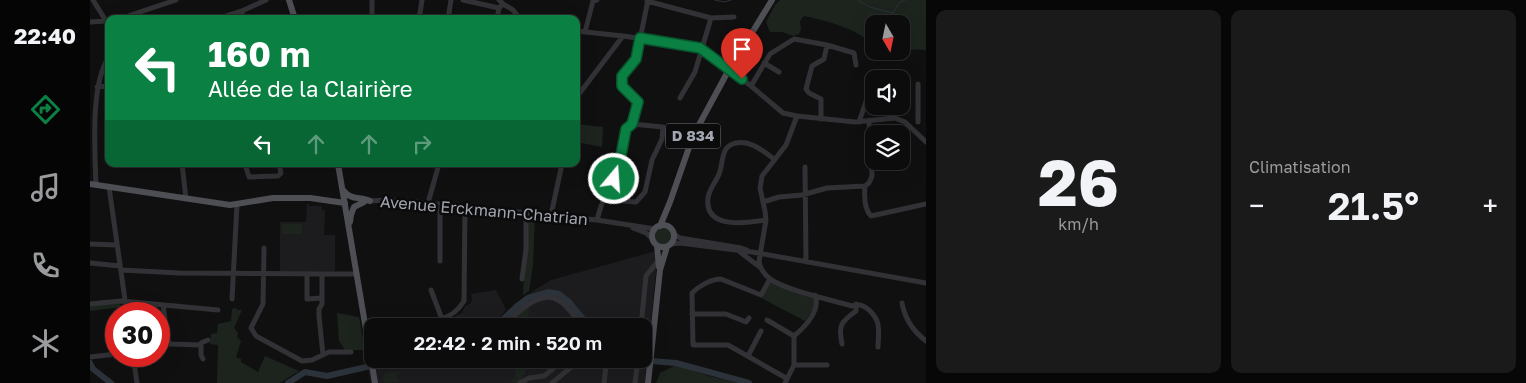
<!DOCTYPE html>
<html lang="fr">
<head>
<meta charset="utf-8">
<style>
	:root { --surface:#0c0c0d; --page:#1a1a1b; --text:#f1f3f6; --muted:#9a9b9d; --line:#2c2c2e; --accent:#0b8043 }
	body { margin:0; font-family:"Golos Text",sans-serif; background:var(--page); color:var(--text); height:100vh; display:flex; flex-direction:column; font-size:19px; white-space:nowrap }
	* { box-sizing:border-box; margin:0 }
	p { font-size:16px; color:var(--muted) }
	.icon { flex:none; width:28px; height:28px; fill:none; stroke:currentColor; stroke-width:2; stroke-linecap:round; stroke-linejoin:round }
	.map { position:relative; flex:1; overflow:hidden }
	.panel { display:flex; flex-direction:column; gap:10px; padding:10px; background:#070707; width:600px }
	.panel>* { flex:none }
	.banner { position:absolute; left:15px; top:15px; width:475px; height:152px; border-radius:10px; box-shadow:0 5px 20px #0002,0 0 0 1px var(--line); background:#0b8043; color:#fff; overflow:hidden }
	.needle { width:32px; rotate:171deg }
	.buttons { position:absolute; left:775px; top:15px; display:grid; gap:10px }
	.buttons a { display:grid; place-items:center; width:45px; height:45px; border-radius:10px; background:var(--surface); box-shadow:0 5px 20px #0002,0 0 0 1px var(--line); font-size:25px }
	.speed { position:absolute; left:15px; top:302px; display:flex; gap:10px; font-size:25px; font-weight:700; text-align:center }
	.speed>* { display:grid; place-content:center; width:65px; height:65px; border-radius:50%; background:var(--surface); box-shadow:0 5px 20px #0002,0 0 0 1px var(--line); line-height:1 }
	.speed .limit { border:8px solid #d22; background:#fff; color:#111 }
	.pin { position:absolute; display:grid; place-items:center; width:42px; height:42px; color:#fff; margin:-51px -21px; border-radius:50% 50% 50% 0; rotate:-45deg; box-shadow:0 0 5px #0007 }
	.pin .icon { rotate:45deg }
	.me { position:absolute; width:55px; margin:-28px; rotate:18deg; stroke-linejoin:round; filter:drop-shadow(0 0 4px #0008) }
	.turn { display:flex; align-items:center; gap:18px; height:105px; padding:0 20px; font-size:22px }
	.turn .icon { width:65px; height:65px; stroke-width:2.5 }
	.turn b { display:block; font-size:35px; line-height:42px }
	.lanes { display:flex; align-items:center; height:48px; padding:0 20px; background:#0003; justify-content:center; gap:25px; direction:ltr }
	.lanes .off { opacity:.35 }
	.big { font-size:38px; font-weight:600; line-height:1.1 }
	.panel .widget { flex:1; display:flex; flex-direction:column; justify-content:center; gap:8px; min-width:0; padding:0 18px; border-radius:10px; background:var(--page) }
	.panel .dial { align-items:center; gap:0 }
	.dial b { font-size:65px; line-height:1 }
	.heat { display:flex; justify-content:space-between; align-items:center; font-size:28px; direction:ltr }
	.panel .tiles { flex:1; display:grid; gap:10px; grid-template-columns:repeat(2,1fr) }
	.trip { position:absolute; left:274px; top:318px; width:288px; height:50px; border-radius:10px; background:var(--surface); box-shadow:0 5px 20px #0002,0 0 0 1px var(--line); font-weight:600; line-height:50px; text-align:center }
	main { display:flex; flex:1; min-height:0 }
	.dock { display:flex; flex-direction:column; width:90px; justify-content:space-around; align-items:center; background:#050505; color:var(--muted) }
	.dock .icon { width:35px; height:35px }
	.dock .on { color:var(--accent) }
	.dock b { font-size:22px; color:var(--text) }
	.map>svg:first-child { display:block }
	.built { fill:#1c1c1e }
	.green { fill:#1d241e }
	.lines { fill:none; stroke-linecap:round; stroke-linejoin:round }
	.stream { stroke:#2b3239; stroke-width:1 }
	.river { stroke:#2b3239; stroke-width:6 }
	.minor { stroke:#323236; stroke-width:5 }
	.major { stroke:#4e4f55; stroke-width:6 }
	.major-bridge { stroke:#4e4f55; stroke-width:6 }
	.route-casing { stroke:#07532c; stroke-width:12 }
	.route { stroke:#0b8043; stroke-width:9 }
	.labels { text-anchor:middle; stroke-width:5; stroke-linejoin:round; paint-order:stroke }
	.shield { fill:#0b0b0c; stroke:#757880; stroke-width:1 }
	.shield-label { font-size:15px; font-weight:bold; fill:#a3a6b1 }
	.street-label { font-size:16px; fill:#a3a6b1; stroke:#0b0b0c }
</style>
</head>
<body>
<main>
<nav class="dock">
<b>22:40</b>
<svg class="icon on" aria-label="directions" viewBox="0 0 24 24"><path d="M12 3l9 9-9 9-9-9zM9 14v-3h6M13 9l2 2-2 2"/></svg>
<svg class="icon" aria-label="music" viewBox="0 0 24 24"><path d="M9 18V5l10-2v13"/><circle cx="6" cy="18" r="3"/><circle cx="16" cy="16" r="3"/></svg>
<svg class="icon" aria-label="phone" viewBox="0 0 24 24"><path d="M5 4h4l2 5-3 2q2 4 5 5l2-3 5 2v4C11 20 4 13 5 4z"/></svg>
<svg class="icon" aria-label="climate" viewBox="0 0 24 24"><path d="M12 3v18M4 7l16 10M4 17L20 7"/></svg>
</nav>
<div class="map">
<svg width="836" height="383" viewBox="0 0 836 383">
	<rect width="100%" height="100%" fill="#101011"/>
	<path class="built" d="M217 204H219V206H232V210H235L234 235H245V271H190V222H216Z
		M566 251V271L555 383H281L277 364 296 359H552V326H402L435 296 461 280Z
		M406 290 416 310 410 317 395 326H377L369 323 365 316 372 313 375 306 381 303 382 300 381 294Z"/>
	<path class="green" d="M690 0H836V50L811 49V24H784V42C776 40 770 34 763 31 748 24 730 19 714 16L710 21 711 29 709 34 703 36 692 32H680L676 22 685 5Z
		M486 124 513 127 512 147 486 142Z
		M437 216 445 217 443 265 439 291 433 295Z
		M192 224H212V234H192Z
		M565 236a8 8 0 1 1 16 0a8 8 0 1 1-16 0Z
		M681 283H683L724 298V308L715 321 671 298Z
		M28 303 32 307 0 311V306Z
		M439 307 438 326H427L422 322 429 314Z
		M146 308 147 310H152L144 328 148 333 147 337 151 341 146 357 151 359V362L168 372 175 356 209 371 190 383H127L128 345 120 344 121 334 127 333 128 324 141 321 142 309Z
		M247 313 269 317 275 350H255L249 341Z
		M423 359H436L435 373 428 383 418 382 424 380 426 374Z
		M586 365 619 376 648 383H566L570 373Z
		M320 371 306 374 309 382 294 383 293 377 296 373Z"/>
	<g class="lines">
		<path class="stream" d="M625 0 634 2 641 0
			M768 0 780 7 803 13 809 3 815 0"/>
		<path class="river" d="M406 326 426 307 438 298 458 292 469 294 478 301 499 326
			M536 359 586 363 659 383
			M0 363 3 369 21 383
			M198 383 215 372 237 376 285 365 304 366 317 359"/>
		<path class="minor" d="M3 0 16 21
			M373 0 409 8 413 4 409 0
			M557 1 621 18 644 17
			M413 4 423 10 430 19
			M152 11 153 19
			M29 19 86 0
			M127 19 152 11 176 0
			M282 19V0
			M327 19 330 13 332 0
			M358 19 361 0
			M407 19 409 8
			M0 22 17 21
			M486 31 533 36
			M495 32 503 1 507 0
			M674 63 689 72
			M828 84V122
			M661 86 680 54 704 39 737 45
			M7 87 19 86
			M486 98 533 36 605 46 611 48 661 86 693 113 707 116 765 122 805 118 815 122 836 142
			M590 98 605 72 621 18
			M707 116 696 145 672 176 670 188 675 211 676 220 669 261C670 268 674 274 679 278 693 290 742 300 762 306 772 301 783 312 787 321 790 328 788 340 788 347
			M731 119V99L719 93 716 89 722 66 734 59 737 45 764 53 766 65
			M779 120 782 176 779 183 775 186C774 197 774 209 781 216L836 204
			M769 122 783 81
			M92 164 96 199
			M155 164 159 177 188 176 191 173 189 164
			M715 167 716 262
			M6 185C5 152 0 83 19 57
			M19 187 37 314
			M518 193 533 201 546 202 555 192 562 160 572 139 573 127 542 124
			M277 201 301 200 338 203 507 220 565 229
			M673 202 689 197 712 195 737 188 775 186
			M338 203 349 164
			M350 204V261
			M461 215 472 164
			M507 220 511 206 529 165 536 129 542 124 548 102 531 86 532 77 546 59 558 0
			M676 220C658 223 614 230 618 198 619 189 626 182 629 174 634 162 630 146 646 143 661 140 673 151 684 159
			M543 228 556 233 562 238
			M584 234 590 238 651 248 657 250
			M0 244 27 245
			M581 244 590 243 662 252 836 283
			M174 248 173 304 161 328 166 336 212 361 222 360 239 352H261
			M650 252 671 268
			M0 263 30 266
			M31 270 89 273 267 274
			M217 274V299L232 298
			M232 274V304L229 309V316L233 355
			M432 279 436 249V213
			M680 279 671 295 631 279C621 279 609 286 602 293L603 345H638L696 378
			M341 290 352 319
			M142 299 147 204
			M812 303C815 320 823 331 836 341
			M0 304 31 301 128 310
			M73 305 78 341 80 344 111 345V343L118 340
			M602 314H636L656 322 659 318
			M677 320 704 336
			M309 326V322C334 321 359 326 374 301L375 207
			M415 326C425 314 450 289 468 300 478 305 485 318 492 326
			M551 326 556 276 568 261
			M752 344C748 325 751 322 766 311V304
			M111 345V355L113 359
			M43 356 47 383
			M658 356 671 331
			M0 357 26 354
			M518 359 524 363 547 365
			M704 365H737
			M430 383 439 378 454 376 475 359
			M462 383 491 359
			M514 383 516 366 520 361
			M545 383 548 359
			M695 383 704 365V336C715 327 731 310 725 295"/>
		<path class="major" d="M199 0 205 19
			M643 64 682 0
			M248 164 285 383
			M0 184 140 205 183 198H220L255 203
			M253 190C261 201 270 196 280 201
			M260 222 261 215 264 207 274 202
			M562 236a11 11 0 1 1 22 0a11 11 0 1 1-22 0Z
			M570 226 580 202 603 136 636 75
			M567 246 569 267
			M558 383 570 270 577 247"/>
		<path class="major-bridge" d="M636 75 643 64"/>
	</g>
	<g class="lines">
		<defs>
			<path id="route" d="M524 179 529 166 536 129 542 124 548 102 532 86V76L546 59 550 38 610 48 652 79"/>
		</defs>
		<use href="#route" class="route-casing"/>
		<use href="#route" class="route"/>
	</g>
	<g class="labels">
		<rect class="shield" x="575.5" y="123.5" width="55" height="25" rx="4"/>
		<g class="shield-label">
			<text x="603" y="141">D 834</text>
		</g>
		<g class="street-label">
			<text transform="translate(394 210) rotate(5)" y="6">Avenue Erckmann-Chatrian</text>
		</g>
	</g>
</svg>
<div class="buttons">
<a><svg class="needle" viewBox="-14 -14 28 28"><path d="M0-13l5 13h-10z" fill="#e53935"/><path d="M0 13l5-13h-10z" fill="#9a9b9d"/></svg></a>
<a><svg class="icon" aria-label="sound" viewBox="0 0 24 24"><path d="M4 9h4l5-4v14l-5-4H4zM17 9q2 3 0 6"/></svg></a>
<a><svg class="icon" aria-label="layers" viewBox="0 0 24 24"><path d="M12 4l9 5-9 5-9-5zM3 14l9 5 9-5"/></svg></a>
</div>
<div class="speed"><div class="limit">30</div></div>
<div class="pin" style="left:652px;top:79px;background:#d93025"><svg class="icon" aria-label="arrive" viewBox="0 0 24 24"><path d="M6 21V4h12l-3 4 3 4H6"/></svg></div>
<svg class="me" style="left:524px;top:179px" viewBox="-20 -20 40 40"><circle r="17" fill="#0b8043" stroke="#fff" stroke-width="3"/><path d="M0-11L8 9 0 5-8 9z" fill="#fff"/></svg>
<div class="trip">22:42 · 2 min · 520 m</div>
<div class="banner">
<div class="turn"><svg class="icon" aria-label="left" viewBox="0 0 24 24"><path d="M17 20v-9H6M10 6l-5 5 5 5"/></svg><div><b>160 m</b>Allée de la Clairière</div></div>
<div class="lanes"><svg class="icon" aria-label="left" viewBox="0 0 24 24"><path d="M17 20v-9H6M10 6l-5 5 5 5"/></svg><svg class="icon off" aria-label="ahead" viewBox="0 0 24 24"><path d="M12 20V5M6 11l6-6 6 6"/></svg><svg class="icon off" aria-label="ahead" viewBox="0 0 24 24"><path d="M12 20V5M6 11l6-6 6 6"/></svg><svg class="icon off" aria-label="right" viewBox="0 0 24 24"><path d="M7 20v-9h11M14 6l5 5-5 5"/></svg></div>
</div>
</div>
<section class="panel">
<div class="tiles">
<div class="widget dial"><b>26</b><p>km/h</p></div>
<div class="widget"><p>Climatisation</p>
<div class="heat"><a>−</a><b class="big">21.5°</b><a>+</a></div>
</div>
</div>
</section>
</main>
</body>
</html>
